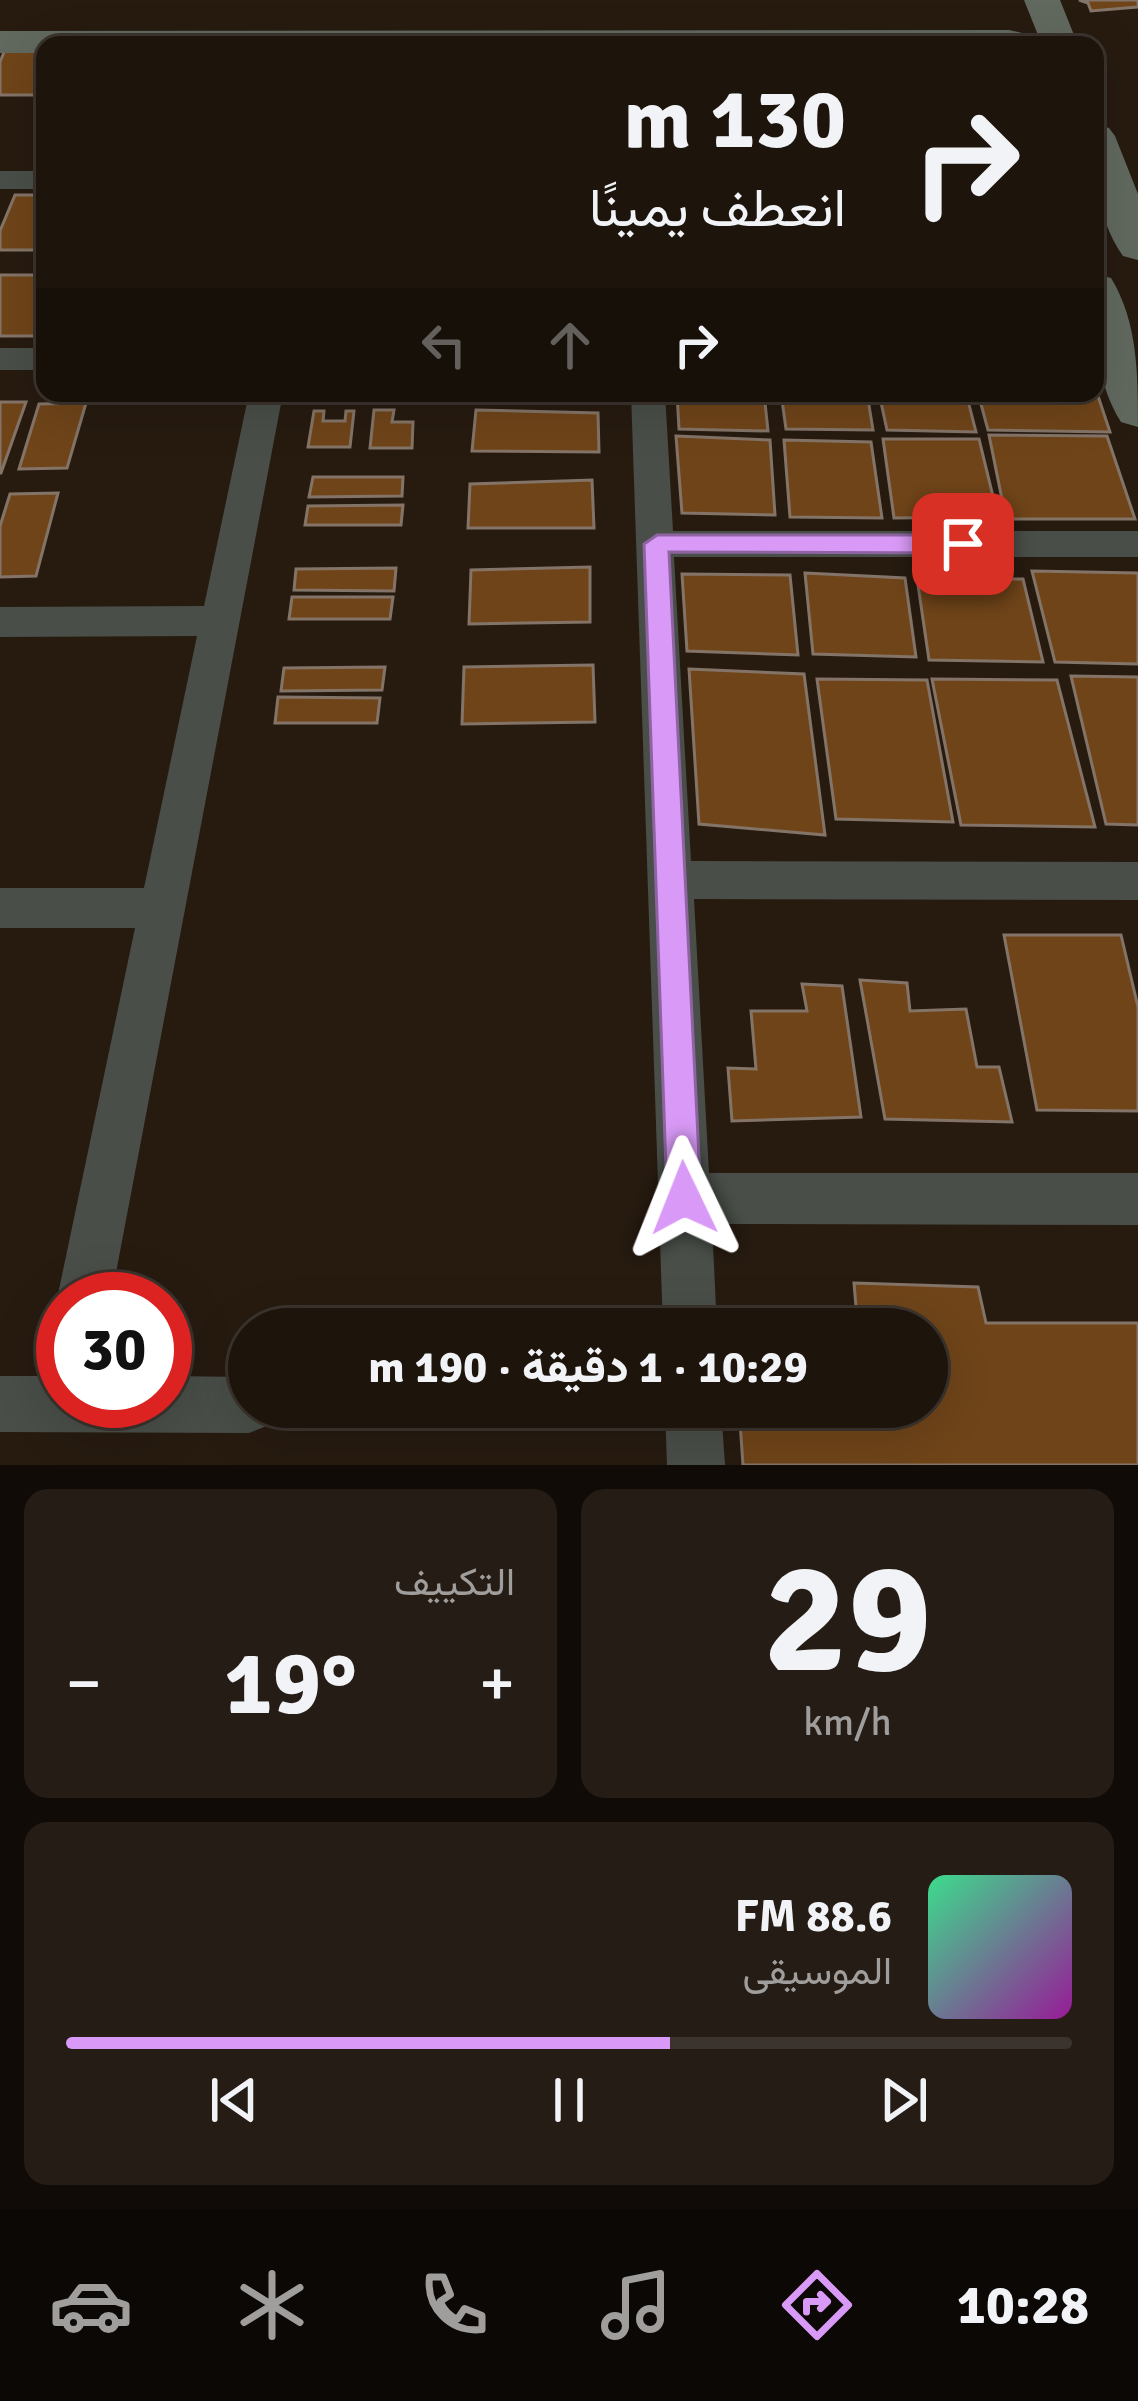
<!DOCTYPE html>
<html lang="ar">
<head>
<meta charset="utf-8">
<style>
	:root { --surface:#1d140c; --page:#251d15; --text:#f1f3f6; --muted:#a09e9d; --line:#3b332d; --accent:#d99af7 }
	body { margin:0; font-family:Signika,Vazirmatn,sans-serif; background:var(--page); color:var(--text); direction:rtl; height:100vh; display:flex; flex-direction:column; font-size:45px; white-space:nowrap }
	* { box-sizing:border-box; margin:0 }
	p { font-size:39px; color:var(--muted) }
	.icon { flex:none; width:66px; height:66px; fill:none; stroke:currentColor; stroke-width:2; stroke-linecap:round; stroke-linejoin:round }
	.map { position:relative; height:1465px; overflow:hidden; direction:ltr }
	.drawer { display:flex; flex-direction:column; gap:24px; padding:24px; background:#100b07; flex:1 }
	.drawer>* { flex:none }
	.banner { position:absolute; left:36px; top:36px; width:1068px; height:366px; border-radius:24px; box-shadow:0 12px 48px #0002,0 0 0 3px var(--line); direction:rtl; background:#1d140c; color:var(--text); overflow:hidden }
	.speed { position:absolute; left:36px; top:1272px; display:flex; gap:24px; font-size:60px; font-weight:700; text-align:center }
	.speed>* { display:grid; place-content:center; width:156px; height:156px; border-radius:50%; background:var(--surface); box-shadow:0 12px 48px #0002,0 0 0 3px var(--line); line-height:1 }
	.speed .limit { border:18px solid #d22; background:#fff; color:#111 }
	.pin { position:absolute; display:grid; place-items:center; width:102px; height:102px; color:#fff; margin:-51px; border-radius:24px; box-shadow:0 6px 18px #0006 }
	.me { position:absolute; width:132px; margin:-66px; rotate:358deg; stroke-linejoin:round; filter:drop-shadow(0 0 9px #0008) }
	.turn { display:flex; align-items:center; gap:42px; height:252px; padding:0 60px; font-size:54px }
	.turn .icon { width:156px; height:156px; stroke-width:2.5 }
	.turn b { display:block; font-size:84px; line-height:102px }
	.lanes { display:flex; align-items:center; height:114px; padding:0 60px; background:#0003; justify-content:center; gap:60px; direction:ltr }
	.lanes .off { opacity:.35 }
	.big { font-size:90px; font-weight:800; line-height:1.1 }
	.drawer .card { flex:1; display:flex; flex-direction:column; justify-content:center; gap:18px; min-width:0; padding:0 42px; border-radius:24px; background:var(--page) }
	.drawer .dial { align-items:center; gap:0 }
	.dial b { font-size:156px; line-height:1 }
	.song { display:flex; align-items:center; gap:36px }
	.cover { width:144px; height:144px; border-radius:18px; background:linear-gradient(135deg,hsl(150 70% 55%),hsl(300 70% 35%)) }
	.played { height:12px; border-radius:6px; background:linear-gradient(90deg,var(--accent) 60%,var(--line) 60%) }
	.keys { display:flex; justify-content:space-around; direction:ltr }
	.heat { display:flex; justify-content:space-between; align-items:center; font-size:66px; direction:ltr }
	.drawer .tiles { flex:1; display:grid; gap:24px; grid-template-columns:1fr 1fr }
	.card:last-child { grid-column:span 2 }
	.trip { position:absolute; left:228px; top:1308px; width:720px; height:120px; border-radius:60px; background:var(--surface); box-shadow:0 12px 48px #0002,0 0 0 3px var(--line); font-weight:800; line-height:120px; text-align:center; direction:rtl }
	.dock { display:flex; height:192px; justify-content:space-around; align-items:center; background:#0c0805; color:var(--muted) }
	.dock .icon { width:84px; height:84px }
	.dock .current { color:var(--accent) }
	.dock b { font-size:54px; color:var(--text) }
	.map>svg:first-child { display:block }
	.building { fill:#6f4419; stroke:#847467; stroke-width:3 }
	.lines { fill:none; stroke-linecap:round; stroke-linejoin:round }
	.street { fill:#494e48; fill-rule:evenodd }
	.secondary { fill:#61695f; fill-rule:evenodd }
	.route { fill:#d99af7; stroke:#8d64a1; stroke-width:3 }
</style>
</head>
<body>
<div class="map">
<svg width="1138" height="1465" viewBox="0 0 1138 1465">
	<rect width="100%" height="100%" fill="#271b10"/>
	<path class="building" d="M1079 0H1138V7L1091 11 1088 3Z
		M7 45H45V95H0V62Z
		M15 195H45V250H0V231Z
		M0 275H45V336H0Z
		M1095 387 1110 432 988 430 978 393H1095Z
		M677 393H764L768 431 679 429Z
		M781 393H867L873 430 786 429Z
		M879 393H966L976 432 887 430Z
		M0 402H26L1 473H0Z
		M86 403 67 468 19 469 39 404Z
		M374 410H394L392 422H413L412 448H370Z
		M476 410 598 413 599 452 472 451Z
		M314 411H324L323 421H345L346 411H354L350 447H308Z
		M989 435 1107 436 1135 519H1006Z
		M676 436 770 440 775 515 682 513Z
		M883 439H979L998 517 894 518Z
		M784 440 871 442 882 518 790 517Z
		M313 477H403L402 496 309 497Z
		M592 480 594 528H468L470 484Z
		M58 493 36 576 0 577V526L10 494Z
		M403 505 401 525H305L308 506Z
		M590 567V622L469 624 471 570Z
		M396 568 394 591 294 590 296 569Z
		M1032 571 1138 573V664L1055 662Z
		M805 573 905 578 916 657 813 654Z
		M682 574 790 575 798 655 687 651Z
		M917 578 1023 579 1043 662 929 660Z
		M292 597H393L390 619H289Z
		M593 665 595 722 462 724 464 667Z
		M385 667 382 690 281 691 284 668Z
		M689 669 804 674 825 835 699 824Z
		M1071 676 1138 677V825L1106 824Z
		M817 679 927 680 953 822 836 819Z
		M932 679 1057 680 1095 827 961 825Z
		M278 697 380 698 377 723H275Z
		M1004 935H1121L1138 1007V1111L1037 1110Z
		M860 980 907 983 910 1011 966 1009 977 1067H999L1012 1122 885 1119Z
		M802 984 842 986 861 1117 732 1121 728 1068 756 1069 751 1011H807Z
		M854 1283 978 1287 986 1323H1138V1465H743L739 1407H927V1329H767V1315L857 1319Z"/>
	<g class="lines">
		<path class="street" d="M0 171H45V189H0Z
			M0 348H45V370H0Z
			M249 393H283L111 1299H63V1314L57 1299 135 928H0V888H144L197 636 0 637V607L204 606Z
			M631 393H665L673 531H1138V557H674L691 861 1138 862V900L694 899 709 1173H1138V1225L712 1224 717 1329H663Z
			M0 1376H63V1401H165V1376L249 1377V1407H276L269 1425 249 1433 0 1432Z
			M665 1407H721L725 1465H667Z"/>
		<path class="secondary" d="M1024 0H1060L1078 45H1042Z
			M1009 30 1022 33 1025 45H45V53H0V31Z
			M1095 124 1109 128 1115 136 1138 194V260L1123 256C1095 216 1095 171 1095 124Z
			M1095 274 1111 278C1138 322 1138 375 1138 427L1121 422C1093 377 1095 325 1095 274Z"/>
	</g>
	<path class="route" d="M657 535H963L975 544 963 553 669 552 701 1198 696 1210 684 1214 672 1210 667 1198 644 544Z"/>
</svg>
<div class="speed"><div class="limit">30</div></div>
<div class="pin" style="left:963px;top:544px;background:#d93025"><svg class="icon" aria-label="arrive" viewBox="0 0 24 24"><path d="M6 21V4h12l-3 4 3 4H6"/></svg></div>
<svg class="me" style="left:684px;top:1198px" viewBox="-20 -20 40 40"><path d="M0-17L14 15 0 8-14 15z" fill="#d99af7" stroke="#fff" stroke-width="4"/></svg>
<div class="trip">10:29 · 1 دقيقة · 190 m</div>
<div class="banner">
<div class="turn"><svg class="icon" aria-label="right" viewBox="0 0 24 24"><path d="M7 20v-9h11M14 6l5 5-5 5"/></svg><div><b>130 m</b>انعطف يمينًا</div></div>
<div class="lanes"><svg class="icon off" aria-label="left" viewBox="0 0 24 24"><path d="M17 20v-9H6M10 6l-5 5 5 5"/></svg><svg class="icon off" aria-label="ahead" viewBox="0 0 24 24"><path d="M12 20V5M6 11l6-6 6 6"/></svg><svg class="icon" aria-label="right" viewBox="0 0 24 24"><path d="M7 20v-9h11M14 6l5 5-5 5"/></svg></div>
</div>
</div>
<section class="drawer">
<div class="tiles">
<div class="card dial"><b>29</b><p>km/h</p></div>
<div class="card"><p>التكييف</p>
<div class="heat"><a>−</a><b class="big">19°</b><a>+</a></div>
</div>
<div class="card">
<div class="song"><i class="cover"></i><div><b>88.6 FM</b><p>الموسيقى</p></div></div>
<div class="played"></div>
<div class="keys"><svg class="icon" aria-label="previous" viewBox="0 0 24 24"><path d="M18 5L8 12l10 7zM5 5v14"/></svg><svg class="icon" aria-label="pause" viewBox="0 0 24 24"><path d="M8 5v14M16 5v14"/></svg><svg class="icon" aria-label="next" viewBox="0 0 24 24"><path d="M6 5l10 7-10 7zM19 5v14"/></svg></div>
</div>
</div>
</section>
<nav class="dock">
<b>10:28</b>
<svg class="icon current" aria-label="directions" viewBox="0 0 24 24"><path d="M12 3l9 9-9 9-9-9zM9 14v-3h6M13 9l2 2-2 2"/></svg>
<svg class="icon" aria-label="music" viewBox="0 0 24 24"><path d="M9 18V5l10-2v13"/><circle cx="6" cy="18" r="3"/><circle cx="16" cy="16" r="3"/></svg>
<svg class="icon" aria-label="phone" viewBox="0 0 24 24"><path d="M5 4h4l2 5-3 2q2 4 5 5l2-3 5 2v4C11 20 4 13 5 4z"/></svg>
<svg class="icon" aria-label="climate" viewBox="0 0 24 24"><path d="M12 3v18M4 7l16 10M4 17L20 7"/></svg>
<svg class="icon" aria-label="car" viewBox="0 0 24 24"><path d="M5 17H2v-5l4-1 3-4h7l3 4 3 1v5h-3M9 17h6M6 11h13"/><circle cx="7" cy="17" r="2"/><circle cx="17" cy="17" r="2"/></svg>
</nav>
</body>
</html>
